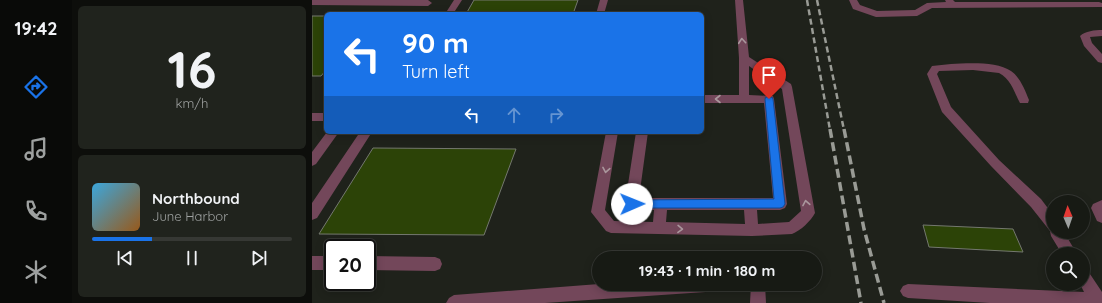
<!DOCTYPE html>
<html lang="en">
<head>
<meta charset="utf-8">
<style>
	:root { --surface:#171a14; --page:#20231d; --text:#f1f3f6; --muted:#9ea1a0; --line:#363834; --accent:#1a73e8 }
	body { margin:0; font-family:Quicksand,sans-serif; background:var(--page); color:var(--text); height:100vh; display:flex; flex-direction:column; font-size:15px; white-space:nowrap }
	* { box-sizing:border-box; margin:0 }
	p { font-size:13px; color:var(--muted) }
	.icon { flex:none; width:22px; height:22px; fill:none; stroke:currentColor; stroke-width:2; stroke-linecap:round; stroke-linejoin:round }
	.map { position:relative; flex:1; overflow:hidden }
	.details { display:flex; flex-direction:column; gap:6px; padding:6px; background:#0d0e0b; width:240px }
	.details>* { flex:none }
	.top-card { position:absolute; left:12px; top:12px; width:380px; height:122px; border-radius:6px; box-shadow:0 2px 10px #0003,0 0 0 1px var(--line); background:#1a73e8; color:#fff; overflow:hidden }
	.needle { width:26px; rotate:358deg }
	.controls { position:absolute; left:734px; top:195px; display:grid; gap:8px }
	.controls a { display:grid; place-items:center; width:44px; height:44px; border-radius:50%; background:var(--surface); box-shadow:0 2px 10px #0003,0 0 0 1px var(--line); font-size:20px }
	.speed { position:absolute; left:12px; top:239px; display:flex; gap:8px; font-size:20px; font-weight:700; text-align:center }
	.speed>* { display:grid; place-content:center; width:52px; height:52px; border-radius:50%; background:var(--surface); box-shadow:0 2px 10px #0003,0 0 0 1px var(--line); line-height:1 }
	.speed .limit { border:2px solid #111; border-radius:6px; background:#fff; color:#111 }
	.pin { position:absolute; display:grid; place-items:center; width:34px; height:34px; color:#fff; margin:-41px -17px; border-radius:50% 50% 50% 0; rotate:-45deg; box-shadow:0 0 4px #0007 }
	.pin .icon { rotate:45deg }
	.me { position:absolute; width:44px; margin:-22px; rotate:89deg; stroke-linejoin:round; filter:drop-shadow(0 0 3px #0008) }
	.turn { display:flex; align-items:center; gap:14px; height:84px; padding:0 12px; font-size:18px }
	.turn .icon { width:52px; height:52px; stroke-width:2.5 }
	.turn b { display:block; font-size:28px; line-height:34px }
	.lanes { display:flex; align-items:center; height:38px; padding:0 12px; background:#0003; justify-content:center; gap:20px; direction:ltr }
	.lanes .off { opacity:.35 }
	.details .widget { flex:1; display:flex; flex-direction:column; justify-content:center; gap:6px; min-width:0; padding:0 14px; border-radius:6px; background:var(--page) }
	.details .dial { align-items:center; gap:0 }
	.dial b { font-size:52px; line-height:1 }
	.song { display:flex; align-items:center; gap:12px }
	.cover { width:48px; height:48px; border-radius:6px; background:linear-gradient(135deg,hsl(200 70% 55%),hsl(30 70% 35%)) }
	.played { height:4px; border-radius:2px; background:linear-gradient(90deg,var(--accent) 30%,var(--line) 30%) }
	.keys { display:flex; justify-content:space-around; direction:ltr }
	.trip { position:absolute; left:280px; top:251px; width:230px; height:40px; border-radius:20px; background:var(--surface); box-shadow:0 2px 10px #0003,0 0 0 1px var(--line); font-weight:800; line-height:40px; text-align:center }
	main { display:flex; flex:1; min-height:0 }
	.dock { display:flex; flex-direction:column; width:72px; justify-content:space-around; align-items:center; background:#090a08; color:var(--muted) }
	.dock .icon { width:28px; height:28px }
	.dock .current { color:var(--accent) }
	.dock b { font-size:18px; color:var(--text) }
	.map>svg:first-child { display:block }
	.building { fill:#2c4307; stroke:#74786f }
	.lines { fill:none; stroke-linecap:round; stroke-linejoin:round }
	.minor { fill:#73475a; fill-rule:evenodd }
	.rail-far1 { stroke:#999b95; stroke-width:2.5; stroke-dasharray:6 3.5; stroke-linecap:butt }
	.rail { stroke:#999b95; stroke-width:3.5; stroke-dasharray:9 4.5; stroke-linecap:butt }
	.oneway { stroke:#aa979d }
	.route { fill:#1a73e8; stroke:#114b97 }
</style>
</head>
<body>
<main>
<nav class="dock">
<b>19:42</b>
<svg class="icon current" aria-label="directions" viewBox="0 0 24 24"><path d="M12 3l9 9-9 9-9-9zM9 14v-3h6M13 9l2 2-2 2"/></svg>
<svg class="icon" aria-label="music" viewBox="0 0 24 24"><path d="M9 18V5l10-2v13"/><circle cx="6" cy="18" r="3"/><circle cx="16" cy="16" r="3"/></svg>
<svg class="icon" aria-label="phone" viewBox="0 0 24 24"><path d="M5 4h4l2 5-3 2q2 4 5 5l2-3 5 2v4C11 20 4 13 5 4z"/></svg>
<svg class="icon" aria-label="climate" viewBox="0 0 24 24"><path d="M12 3v18M4 7l16 10M4 17L20 7"/></svg>
</nav>
<section class="details">
<div class="widget dial"><b>16</b><p>km/h</p></div>
<div class="widget">
<div class="song"><i class="cover"></i><div><b>Northbound</b><p>June Harbor</p></div></div>
<div class="played"></div>
<div class="keys"><svg class="icon" aria-label="previous" viewBox="0 0 24 24"><path d="M18 5L8 12l10 7zM5 5v14"/></svg><svg class="icon" aria-label="pause" viewBox="0 0 24 24"><path d="M8 5v14M16 5v14"/></svg><svg class="icon" aria-label="next" viewBox="0 0 24 24"><path d="M6 5l10 7-10 7zM19 5v14"/></svg></div>
</div>
</section>
<div class="map">
<svg width="790" height="303" viewBox="0 0 790 303">
	<rect width="100%" height="100%" fill="#1f221b"/>
	<path class="building" d="M162 0H266L261 14H154Z
		M0 16H14V70L9 76H0Z
		M61 148 204 149 172 235 7 234Z
		M611 225 701 229 711 252 617 247Z"/>
	<g class="lines">
		<path class="minor" d="M0 0H116L120 3 116 6 0 5Z
			M142 0H150L141 14H133Z
			M288 0H296L292 14H284Z
			M423 0H431L437 57 479 84 480 87 503 213C499 221 488 231 480 234L440 236 299 233 294 231 279 212 294 132H306L293 210 302 221 341 222 342 210H320L315 208 313 204 324 132H336L327 198H461L452 103H390V95H427V58ZM437 66 470 89 489 211 477 222 446 224 445 210H468L473 208 475 204 462 99 461 96 437 95ZM355 210H432L433 224 354 222Z
			M537 0H545L548 5 565 11 603 10 615 3 634 2 633 0H641L643 2H787L790 3V7L620 8 605 16 564 17 541 9Z
			M78 11 82 12 83 14H74Z
			M790 30V36L778 37 780 43 790 54V63L786 62 772 46 768 36C773 31 783 30 790 30Z
			M639 64C655 63 685 61 699 71 708 77 713 90 717 100L716 103H708C702 92 699 79 687 73L661 70 627 71 625 74 639 107 687 160 729 199 741 215V232H752L765 254H750L739 236 738 231 719 207 679 166 630 112 615 74 620 66Z
			M0 113H14V121H0Z
			M15 132H27L4 164 0 166V152Z
			M48 132H60L5 218 0 220V203Z
			M790 200V223L785 221 779 208 781 204Z
			M0 256H21V270H0Z
			M55 256 123 257 128 259 130 264 128 269 123 271 55 270Z
			M771 269 776 271 790 292V303H678L596 298 591 296 588 291 591 286 596 284 772 292 768 284H771Z
			M287 284H415L413 289 408 291 233 303H134L137 298 142 295Z
			M439 284H453L454 303H438Z"/>
		<path class="rail-far1" d="M495 0 518 130
			M505 0 532 130"/>
		<path class="rail" d="M518 129 549 303
			M532 129 552 229 572 303"/>
	</g>
	<defs><path id="oneway-chevron" d="M-2-3.5L2.5 0L-2 3.5" fill="none" stroke-width="1.6" stroke-linecap="round" stroke-linejoin="round"/></defs>
	<g class="oneway">
		<use href="#oneway-chevron" transform="translate(430 41) rotate(-95)"/>
		<use href="#oneway-chevron" transform="translate(406 99) rotate(180)"/>
		<use href="#oneway-chevron" transform="translate(294 170) rotate(100)"/>
		<use href="#oneway-chevron" transform="translate(494 203) rotate(-100)"/>
		<use href="#oneway-chevron" transform="translate(368 229) rotate(1)"/>
	</g>
	<path class="route" d="M454 97H460L461 99 473 204 471 207 468 208H320L316 207 315 204 316 201 320 200 462 199 453 99Z"/>
</svg>
<div class="controls">
<a><svg class="needle" viewBox="-14 -14 28 28"><path d="M0-13l5 13h-10z" fill="#e53935"/><path d="M0 13l5-13h-10z" fill="#9ea1a0"/></svg></a>
<a><svg class="icon" aria-label="search" viewBox="0 0 24 24"><circle cx="10" cy="10" r="6"/><path d="M15 15l6 6"/></svg></a>
</div>
<div class="speed"><div class="limit">20</div></div>
<div class="pin" style="left:457px;top:99px;background:#d93025"><svg class="icon" aria-label="arrive" viewBox="0 0 24 24"><path d="M6 21V4h12l-3 4 3 4H6"/></svg></div>
<svg class="me" style="left:320px;top:204px" viewBox="-20 -20 40 40"><circle r="19" fill="#fff"/><path d="M0-13L10 11 0 6-10 11z" fill="#1a73e8"/></svg>
<div class="trip">19:43 · 1 min · 180 m</div>
<div class="top-card">
<div class="turn"><svg class="icon" aria-label="left" viewBox="0 0 24 24"><path d="M17 20v-9H6M10 6l-5 5 5 5"/></svg><div><b>90 m</b>Turn left</div></div>
<div class="lanes"><svg class="icon" aria-label="left" viewBox="0 0 24 24"><path d="M17 20v-9H6M10 6l-5 5 5 5"/></svg><svg class="icon off" aria-label="ahead" viewBox="0 0 24 24"><path d="M12 20V5M6 11l6-6 6 6"/></svg><svg class="icon off" aria-label="right" viewBox="0 0 24 24"><path d="M7 20v-9h11M14 6l5 5-5 5"/></svg></div>
</div>
</div>
</main>
</body>
</html>
